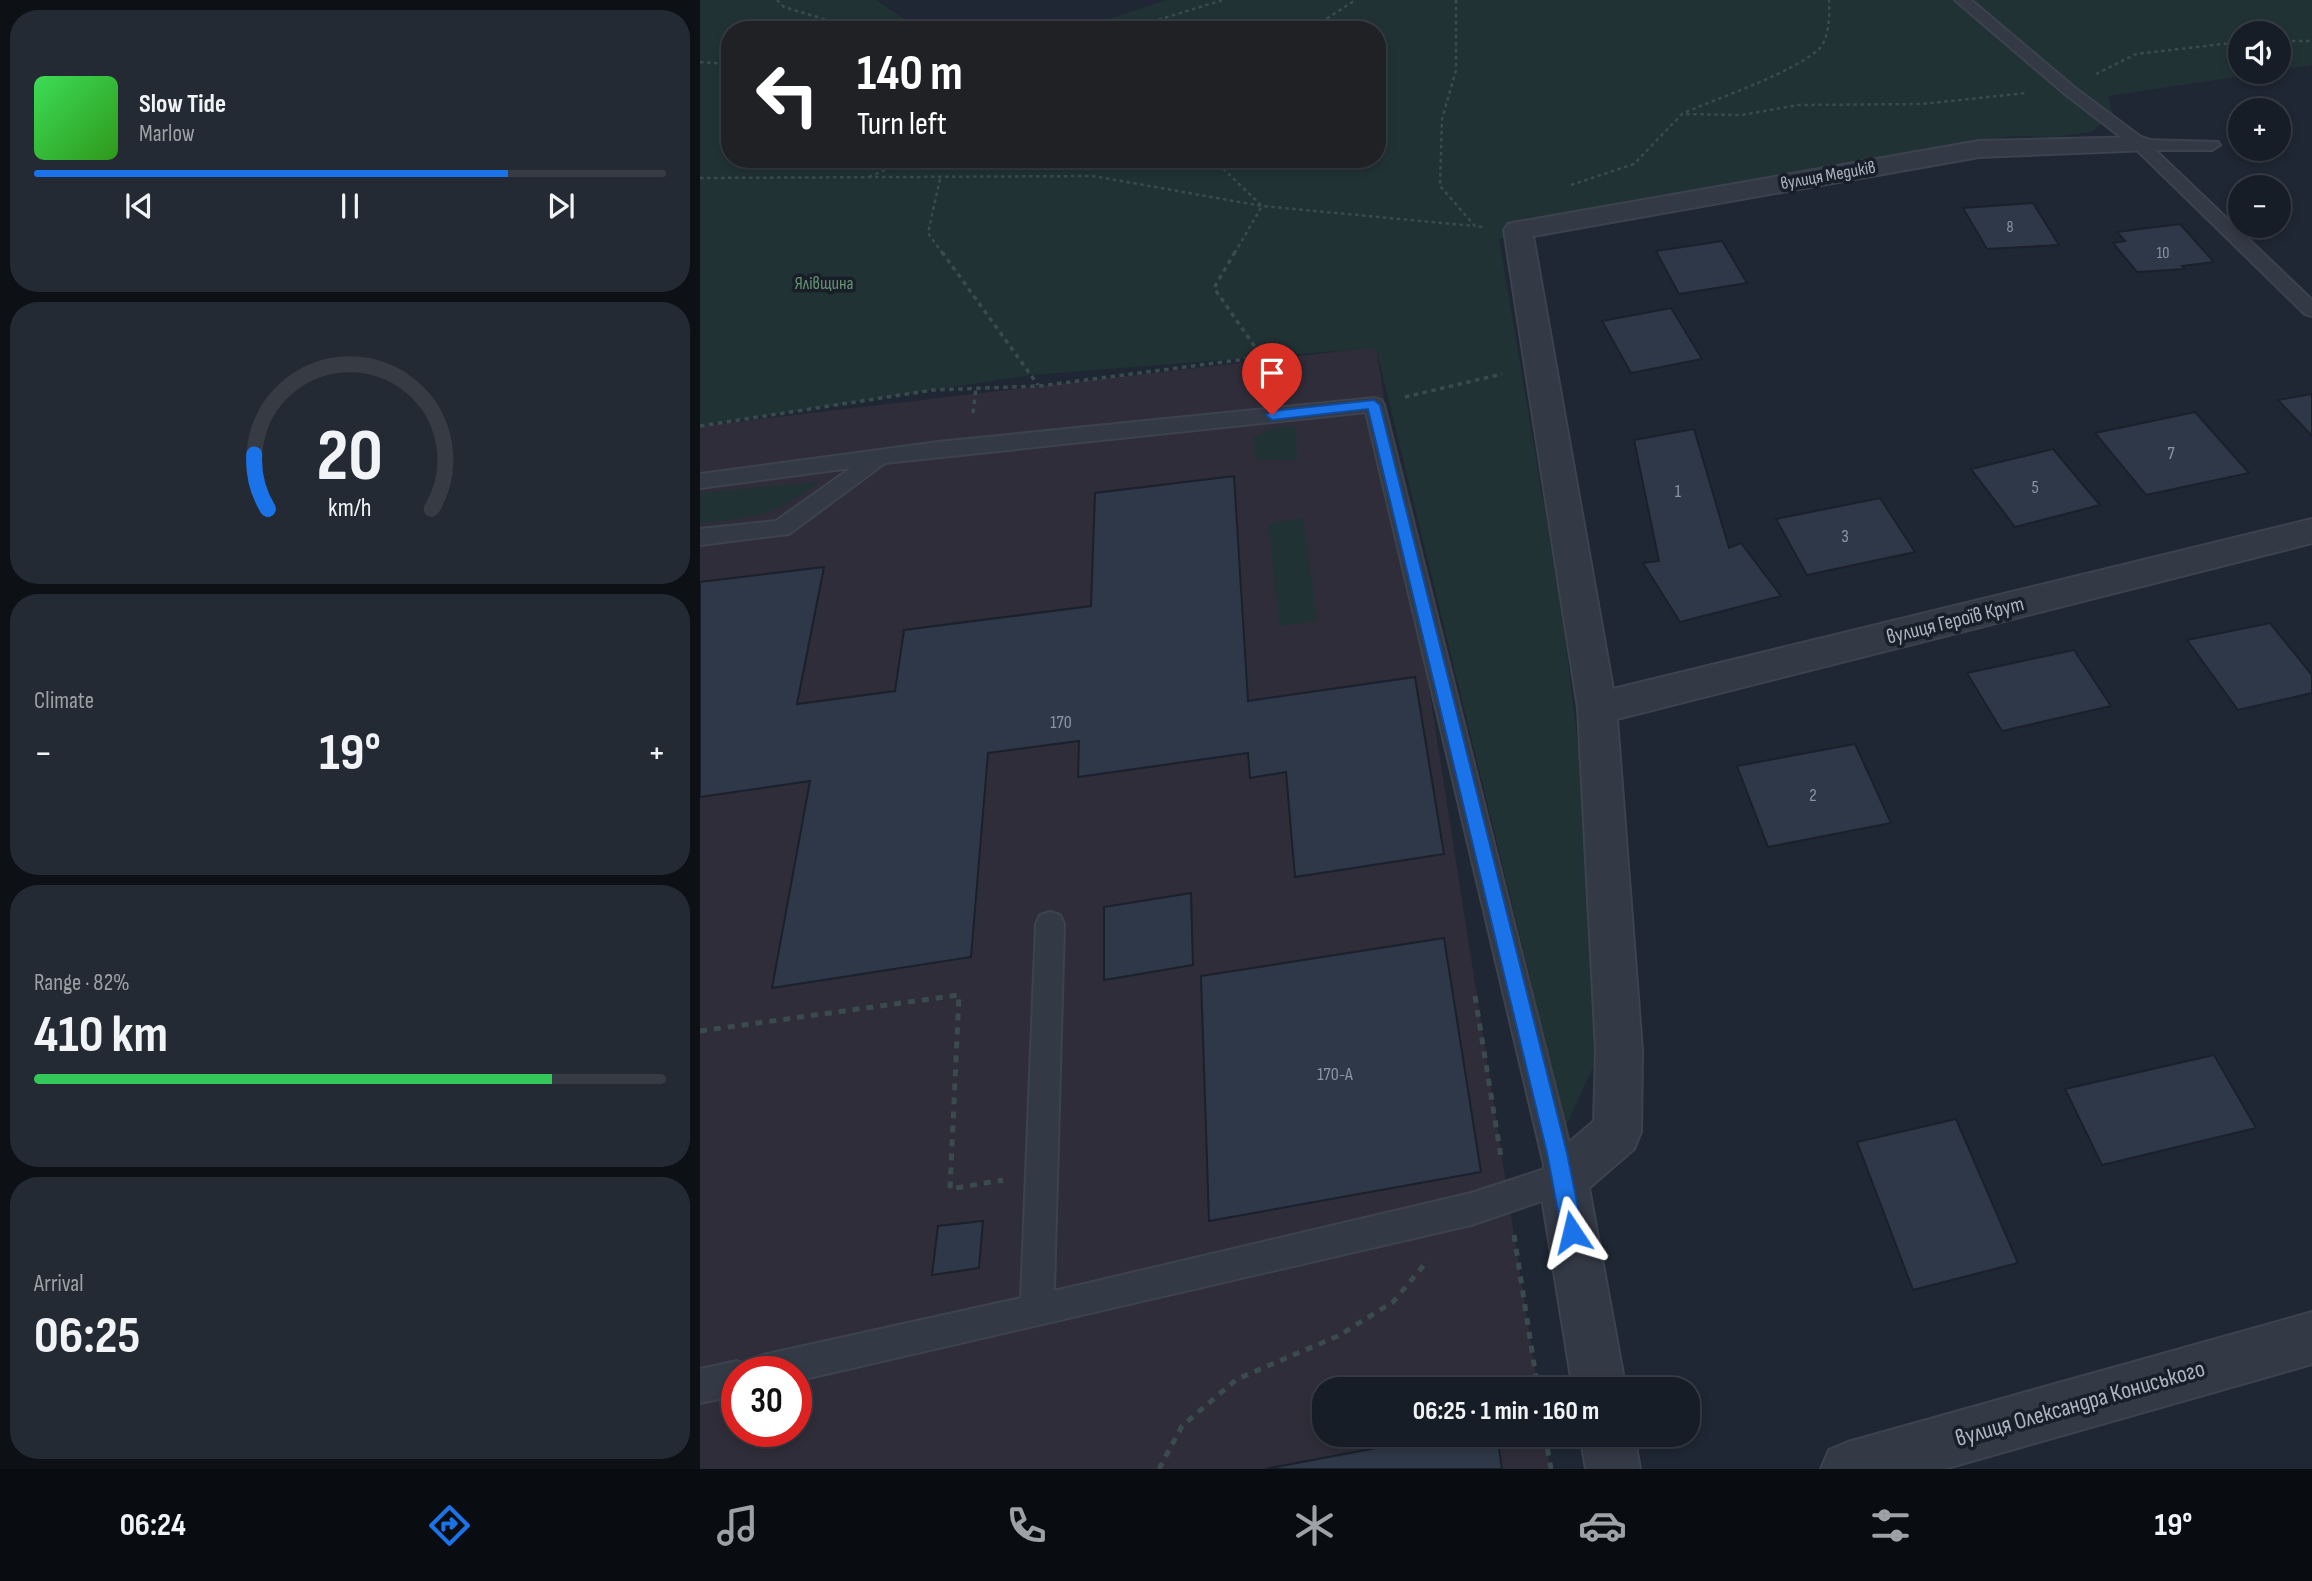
<!DOCTYPE html>
<html lang="en">
<head>
<meta charset="utf-8">
<style>
	:root { --surface:#171d27; --page:#242a33; --text:#f1f3f6; --muted:#9ea2a7; --line:#363b44; --accent:#1a73e8 }
	body { margin:0; font-family:"Sofia Sans Condensed",sans-serif; background:var(--page); color:var(--text); height:100vh; display:flex; flex-direction:column; font-size:26px; white-space:nowrap }
	* { box-sizing:border-box; margin:0 }
	p { font-size:23px; color:var(--muted) }
	.icon { flex:none; width:38px; height:38px; fill:none; stroke:currentColor; stroke-width:2; stroke-linecap:round; stroke-linejoin:round }
	.map { position:relative; flex:1; overflow:hidden }
	.side { display:flex; flex-direction:column; gap:10px; padding:10px; background:#0d1015; width:700px }
	.side>* { flex:none }
	.guide { position:absolute; left:21px; top:21px; width:665px; height:147px; border-radius:28px; box-shadow:0 4px 10px #0003,0 0 0 2px var(--line); background:#202124; color:#fff; overflow:hidden }
	.controls { position:absolute; left:1528px; top:21px; display:grid; gap:14px }
	.controls a { display:grid; place-items:center; width:63px; height:63px; border-radius:50%; background:var(--surface); box-shadow:0 4px 10px #0003,0 0 0 2px var(--line); font-size:35px }
	.speed { position:absolute; left:21px; top:1356px; display:flex; gap:14px; font-size:35px; font-weight:700; text-align:center }
	.speed>* { display:grid; place-content:center; width:91px; height:91px; border-radius:50%; background:var(--surface); box-shadow:0 4px 10px #0003,0 0 0 2px var(--line); line-height:1 }
	.speed .limit { border:10px solid #d22; background:#fff; color:#111 }
	.pin { position:absolute; display:grid; place-items:center; width:60px; height:60px; color:#fff; margin:-72px -30px; border-radius:50% 50% 50% 0; rotate:-45deg; box-shadow:0 0 7px #0007 }
	.pin .icon { rotate:45deg }
	.me { position:absolute; width:77px; margin:-38px; rotate:350deg; stroke-linejoin:round; filter:drop-shadow(0 0 5px #0008) }
	.turn { display:flex; align-items:center; gap:24px; height:147px; padding:0 21px; font-size:32px }
	.turn .icon { width:91px; height:91px; stroke-width:2.5 }
	.turn b { display:block; font-size:49px; line-height:60px }
	.big { font-size:52px; font-weight:700; line-height:1.1 }
	.side .tile { flex:1; display:flex; flex-direction:column; justify-content:center; gap:10px; min-width:0; padding:0 24px; border-radius:28px; background:var(--page) }
	.side .dial { align-items:center; gap:0 }
	.dial svg { height:182px; overflow:visible; fill:none; stroke:var(--line); stroke-width:7; stroke-linecap:round; text-anchor:middle }
	.dial text { fill:var(--text); stroke:none }
	.song { display:flex; align-items:center; gap:21px }
	.cover { width:84px; height:84px; border-radius:10px; background:linear-gradient(135deg,hsl(130 70% 55%),hsl(110 70% 35%)) }
	.played { height:7px; border-radius:4px; background:linear-gradient(90deg,var(--accent) 75%,var(--line) 75%) }
	.keys { display:flex; justify-content:space-around; direction:ltr }
	.heat { display:flex; justify-content:space-between; align-items:center; font-size:38px; direction:ltr }
	.charge { height:10px; border-radius:5px; background:linear-gradient(90deg,#34c759 82%,var(--line) 0) }
	.trip { position:absolute; left:612px; top:1377px; width:388px; height:70px; border-radius:28px; background:var(--surface); box-shadow:0 4px 10px #0003,0 0 0 2px var(--line); font-weight:700; line-height:70px; text-align:center }
	.tabs { display:flex; height:112px; justify-content:space-around; align-items:center; background:#090c10; color:var(--muted) }
	.tabs .icon { width:49px; height:49px }
	.tabs .active { color:var(--accent) }
	.tabs b { font-size:32px; color:var(--text) }
	main { display:flex; flex:1; min-height:0 }
	.map>svg:first-child { display:block }
	.medical { fill:#2f2d39; fill-rule:evenodd }
	.green { fill:#213235 }
	.building { fill:#2f3848; stroke:#1a212b; stroke-width:2 }
	.lines { fill:none; stroke-linecap:round; stroke-linejoin:round }
	.lane-casing { stroke:#3c424e; stroke-width:4 }
	.street-casing { stroke:#3c424e; stroke-width:4 }
	.path-far2 { stroke:#3a4b4e; stroke-width:2.5; stroke-dasharray:3.5 3.5; stroke-linecap:butt }
	.path-far1 { stroke:#3a4b4e; stroke-width:3.5; stroke-dasharray:4.5 4.5; stroke-linecap:butt }
	.path { stroke:#3a4b4e; stroke-width:5; stroke-dasharray:7 7; stroke-linecap:butt }
	.lane { fill:#333945; fill-rule:evenodd }
	.street { fill:#333945; fill-rule:evenodd }
	.route { fill:#1a73e8; stroke:#114b97; stroke-width:2 }
	.labels { text-anchor:middle; stroke-width:7; stroke-linejoin:round; paint-order:stroke }
	.far-number-label { font-size:16px; fill:#8c94a2 }
	.far-street-label { font-size:18px; fill:#acb4c2; stroke:#181f29 }
	.far-park-label { font-size:18px; fill:#669172; stroke:#181f29 }
	.number-label { font-size:18px; fill:#8c94a2 }
	.street-label { font-size:21px; fill:#acb4c2; stroke:#181f29 }
	.near-street-label { font-size:24px; fill:#acb4c2; stroke:#181f29 }
</style>
</head>
<body>
<main>
<section class="side">
<div class="tile">
<div class="song"><i class="cover"></i><div><b>Slow Tide</b><p>Marlow</p></div></div>
<div class="played"></div>
<div class="keys"><svg class="icon" aria-label="previous" viewBox="0 0 24 24"><path d="M18 5L8 12l10 7zM5 5v14"/></svg><svg class="icon" aria-label="pause" viewBox="0 0 24 24"><path d="M8 5v14M16 5v14"/></svg><svg class="icon" aria-label="next" viewBox="0 0 24 24"><path d="M6 5l10 7-10 7zM19 5v14"/></svg></div>
</div>
<div class="tile dial"><svg viewBox="0 0 100 80">
<path d="M14 69A42 42 0 1 1 86 69"/>
<path d="M14 69A42 42 0 0 1 8 45" stroke="#1a73e8"/>
<text x="50" y="56" font-size="32" font-weight="700">20</text>
<text x="50" y="72" font-size="11">km/h</text>
</svg></div>
<div class="tile"><p>Climate</p>
<div class="heat"><a>−</a><b class="big">19°</b><a>+</a></div>
</div>
<div class="tile"><p>Range · 82%</p><b class="big">410 km</b><div class="charge"></div></div>
<div class="tile"><p>Arrival</p><b class="big">06:25</b></div>
</section>
<div class="map">
<svg width="1612" height="1469" viewBox="0 0 1612 1469">
	<rect width="100%" height="100%" fill="#1f2734"/>
	<path class="medical" d="M676 347 838 1389 625 1390V1435H845L850 1469H0V426ZM37 1372H96V1432H37Z"/>
	<path class="green" d="M0 0H176L221 30H30V159H677V30H377L466 0H1612V65L1579 70 1578 33H1540V72H1569L1408 96 1413 115 1391 132 1356 137 1310 136 799 239 862 613 890 843 896 1061 858 1143 834 994 676 348 331 375 0 426Z
		M595 426 597 460H559L553 453 554 437 572 428Z
		M119 482C76 516 52 518 0 523V493Z
		M603 518 617 621 580 626 568 523Z"/>
	<path class="building" d="M1333 203 1359 245 1287 249 1263 208Z
		M1480 224 1514 262 1482 266 1485 269 1437 272 1413 243 1425 241 1417 232Z
		M1022 241 1047 283 979 294 956 251Z
		M971 308 1002 359 931 373 902 321Z
		M1612 394V436L1578 400Z
		M1495 412 1549 473 1446 495 1395 433Z
		M994 429 1029 548 1041 543 1081 596 980 622 943 563 959 561 934 440Z
		M1353 449 1400 505 1315 527 1271 469Z
		M534 476 548 701 715 677 744 854 595 877 586 772 550 778 548 753 378 777 379 741 288 753 271 957 72 988 110 781 0 797V582L124 567 97 704 195 691 204 630 391 606 395 493Z
		M1180 498 1215 552 1107 575 1076 519Z
		M1570 623 1612 675V693L1538 710 1487 640Z
		M1374 650 1411 706 1302 731 1267 673Z
		M1155 744 1191 823 1068 847 1037 766Z
		M491 893 493 965 404 980V907Z
		M744 938 781 1172 509 1221 501 976Z
		M1514 1055 1556 1128 1402 1165 1365 1089Z
		M1256 1119 1318 1263 1213 1290 1157 1142Z
		M283 1221 279 1268 232 1275 238 1226Z
		M745 1435H797L802 1469H565Z"/>
	<g class="lines">
		<defs>
			<path id="lane" d="M1255 0H1271L1375 88 1445 140 1518 142 1520 145 1512 150H1455L1612 300V316L1605 314 1435 148 1365 94Z
				M674 398 681 400 684 405 878 1179 874 1190 771 1225 96 1381V1372H37V1395L0 1403V1369L37 1361 49 1366 51 1360 63 1355 321 1298 336 924 340 915 350 912 360 915 364 924 354 1291 771 1193 845 1169 666 412 185 463 89 534 0 545V529L76 521 151 468 0 488V474L238 442Z"/>
			<path id="street" d="M1441 137 1450 140 1454 145 1450 150 1279 157 833 236 913 689 1612 519V543L917 719 942 1050 941 1132 934 1149 889 1188 926 1390H873L839 1179 846 1162 894 1121 896 1050 878 708 804 230 808 224 818 222 1279 141Z
				M1612 1312V1364L1244 1469H1121L1129 1450 1148 1442Z
				M880 1435H934L940 1469H886Z"/>
		</defs>
		<use href="#lane" class="lane-casing"/>
		<use href="#street" class="street-casing"/>
		<path class="path-far2" d="M77 0 84 7 160 30
			M756 0V70L742 119 740 186 775 226 783 227
			M425 30 523 0
			M609 30 654 1
			M1578 41H1612
			M0 62 30 64
			M1396 74 1436 54 1540 42
			M986 112C1019 98 1097 71 1120 48 1129 38 1130 13 1129 0
			M513 159 562 206 534 254
			M169 177 210 159
			M0 178 393 176 562 206 774 226
			M240 179 228 233 243 254
			M871 185 934 164 982 114 1042 115 1098 105 1222 104 1326 93"/>
		<path class="path-far1" d="M242 252 338 385
			M535 252 514 288 562 357
			M705 397 802 374
			M273 413 276 388
			M0 426 233 390 339 386 562 357 567 383"/>
		<path class="path" d="M775 996 801 1157
			M0 1031 259 995 250 1189 303 1180
			M814 1235 838 1390
			M845 1435 851 1469
			M459 1469 482 1426 537 1379 638 1336 693 1302 728 1260"/>
		<use href="#lane" class="lane"/>
		<use href="#street" class="street"/>
	</g>
	<path class="route" d="M674 400 680 405 867 1153 883 1232 880 1239 872 1242 865 1239 862 1232 847 1153 668 409 572 420 566 415 572 411Z"/>
	<g class="labels">
		<g class="far-number-label">
			<text x="1310" y="232">8</text>
			<text x="1463" y="258">10</text>
		</g>
		<g class="far-street-label">
			<text transform="translate(1128 175) rotate(-10)" y="6">вулиця Медиків</text>
		</g>
		<g class="far-park-label">
			<text x="124" y="289">Ялівщина</text>
		</g>
		<g class="number-label">
			<text x="1471" y="459">7</text>
			<text x="1335" y="493">5</text>
			<text x="978" y="497">1</text>
			<text x="1145" y="542">3</text>
			<text x="361" y="728">170</text>
			<text x="1113" y="801">2</text>
			<text x="635" y="1080">170-А</text>
		</g>
		<g class="street-label">
			<text transform="translate(1255 620) rotate(-14)" y="7">вулиця Героїв Крут</text>
		</g>
		<g class="near-street-label">
			<text transform="translate(1380 1403) rotate(-16)" y="8">вулиця Олександра Кониського</text>
		</g>
	</g>
</svg>
<div class="controls">
<a><svg class="icon" aria-label="sound" viewBox="0 0 24 24"><path d="M4 9h4l5-4v14l-5-4H4zM17 9q2 3 0 6"/></svg></a>
<a>+</a>
<a>−</a>
</div>
<div class="speed"><div class="limit">30</div></div>
<div class="pin" style="left:572px;top:415px;background:#d93025"><svg class="icon" aria-label="arrive" viewBox="0 0 24 24"><path d="M6 21V4h12l-3 4 3 4H6"/></svg></div>
<svg class="me" style="left:872px;top:1232px" viewBox="-20 -20 40 40"><path d="M0-17L14 15 0 8-14 15z" fill="#1a73e8" stroke="#fff" stroke-width="4"/></svg>
<div class="trip">06:25 · 1 min · 160 m</div>
<div class="guide">
<div class="turn"><svg class="icon" aria-label="left" viewBox="0 0 24 24"><path d="M17 20v-9H6M10 6l-5 5 5 5"/></svg><div><b>140 m</b>Turn left</div></div>
</div>
</div>
</main>
<nav class="tabs">
<b>06:24</b>
<svg class="icon active" aria-label="directions" viewBox="0 0 24 24"><path d="M12 3l9 9-9 9-9-9zM9 14v-3h6M13 9l2 2-2 2"/></svg>
<svg class="icon" aria-label="music" viewBox="0 0 24 24"><path d="M9 18V5l10-2v13"/><circle cx="6" cy="18" r="3"/><circle cx="16" cy="16" r="3"/></svg>
<svg class="icon" aria-label="phone" viewBox="0 0 24 24"><path d="M5 4h4l2 5-3 2q2 4 5 5l2-3 5 2v4C11 20 4 13 5 4z"/></svg>
<svg class="icon" aria-label="climate" viewBox="0 0 24 24"><path d="M12 3v18M4 7l16 10M4 17L20 7"/></svg>
<svg class="icon" aria-label="car" viewBox="0 0 24 24"><path d="M5 17H2v-5l4-1 3-4h7l3 4 3 1v5h-3M9 17h6M6 11h13"/><circle cx="7" cy="17" r="2"/><circle cx="17" cy="17" r="2"/></svg>
<svg class="icon" aria-label="filters" viewBox="0 0 24 24"><path d="M4 7h16M4 17h16"/><circle cx="9" cy="7" r="2"/><circle cx="15" cy="17" r="2"/></svg>
<b>19°</b>
</nav>
</body>
</html>
